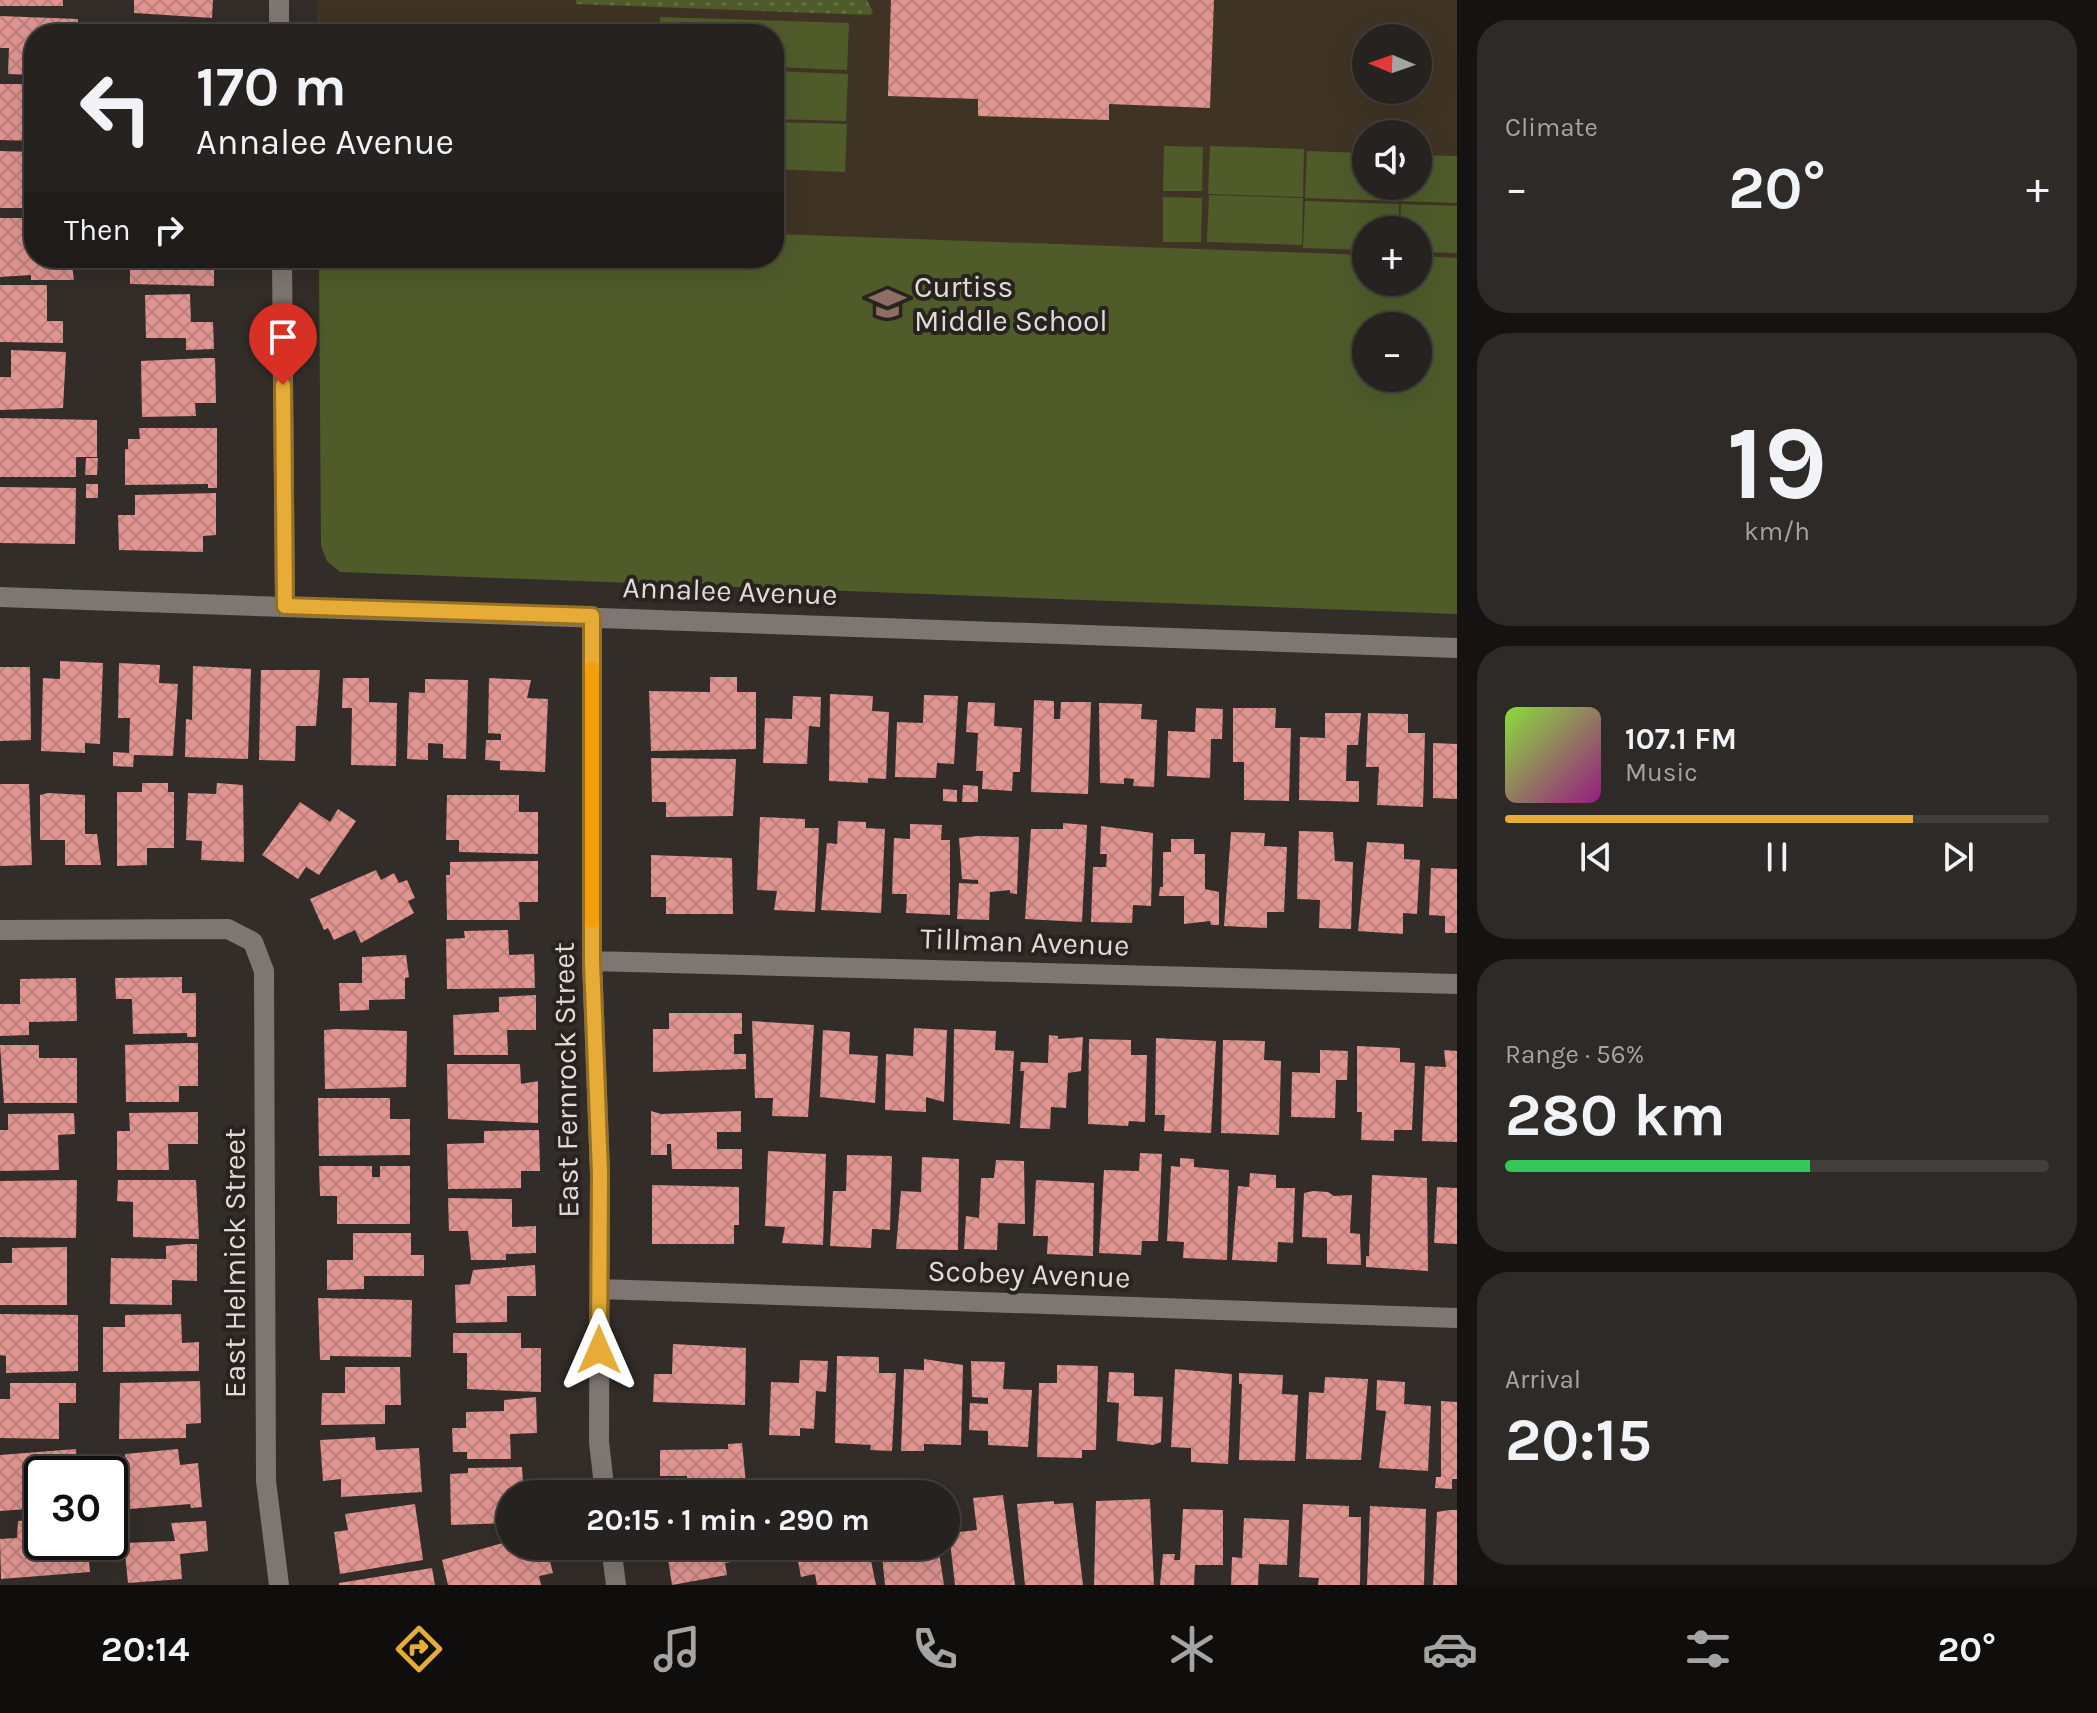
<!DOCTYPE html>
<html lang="en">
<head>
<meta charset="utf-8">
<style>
	:root { --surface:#26221f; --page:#2e2a28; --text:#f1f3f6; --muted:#a4a4a4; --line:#423f3d; --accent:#e7ac37 }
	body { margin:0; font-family:Karla,sans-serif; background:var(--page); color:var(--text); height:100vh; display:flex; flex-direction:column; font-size:30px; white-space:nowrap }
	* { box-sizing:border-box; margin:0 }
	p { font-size:26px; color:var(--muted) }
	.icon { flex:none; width:44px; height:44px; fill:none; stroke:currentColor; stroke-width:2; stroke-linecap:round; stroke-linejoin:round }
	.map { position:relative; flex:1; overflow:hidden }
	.side { display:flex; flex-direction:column; gap:20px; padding:20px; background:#151311; width:640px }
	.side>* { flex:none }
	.guide { position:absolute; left:24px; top:24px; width:760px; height:244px; border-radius:32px; box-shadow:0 8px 32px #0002,0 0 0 2px var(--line); background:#26221f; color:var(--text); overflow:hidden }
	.needle { width:52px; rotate:272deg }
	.fabs { position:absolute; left:1352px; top:24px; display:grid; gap:16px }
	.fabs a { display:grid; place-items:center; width:80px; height:80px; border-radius:50%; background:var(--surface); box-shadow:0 8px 32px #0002,0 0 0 2px var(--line); font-size:40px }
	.speed { position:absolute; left:24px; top:1456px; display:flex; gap:16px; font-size:40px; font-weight:700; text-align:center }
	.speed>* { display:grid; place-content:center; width:104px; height:104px; border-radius:50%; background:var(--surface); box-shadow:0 8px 32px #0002,0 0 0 2px var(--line); line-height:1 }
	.speed .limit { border:4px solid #111; border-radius:12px; background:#fff; color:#111 }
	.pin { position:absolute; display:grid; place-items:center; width:68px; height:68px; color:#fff; margin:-82px -34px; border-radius:50% 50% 50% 0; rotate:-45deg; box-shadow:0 0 8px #0007 }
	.pin .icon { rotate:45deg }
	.me { position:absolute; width:88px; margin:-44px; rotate:0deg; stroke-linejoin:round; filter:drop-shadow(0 0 6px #0008) }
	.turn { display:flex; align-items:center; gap:28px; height:168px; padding:0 40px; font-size:36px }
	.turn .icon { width:104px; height:104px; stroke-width:2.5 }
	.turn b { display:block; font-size:56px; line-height:68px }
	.then { display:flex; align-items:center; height:76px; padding:0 40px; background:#0003; gap:16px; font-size:30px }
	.big { font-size:60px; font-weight:700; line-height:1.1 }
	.side .widget { flex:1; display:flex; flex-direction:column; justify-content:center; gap:12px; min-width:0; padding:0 28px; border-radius:32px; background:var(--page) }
	.side .dial { align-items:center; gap:0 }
	.dial b { font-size:104px; line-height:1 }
	.song { display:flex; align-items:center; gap:24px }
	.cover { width:96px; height:96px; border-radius:12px; background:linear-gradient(135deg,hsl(90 70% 55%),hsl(310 70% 35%)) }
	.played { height:8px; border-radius:4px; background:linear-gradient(90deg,var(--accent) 75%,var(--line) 75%) }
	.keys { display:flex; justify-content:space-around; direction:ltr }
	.heat { display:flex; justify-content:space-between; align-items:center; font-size:44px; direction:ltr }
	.charge { height:12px; border-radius:6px; background:linear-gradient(90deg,#34c759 56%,var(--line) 0) }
	.trip { position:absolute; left:496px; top:1480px; width:464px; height:80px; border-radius:40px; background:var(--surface); box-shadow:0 8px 32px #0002,0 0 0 2px var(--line); font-weight:700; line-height:80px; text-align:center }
	.tabs { display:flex; height:128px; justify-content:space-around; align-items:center; background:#0f0e0c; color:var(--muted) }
	.tabs .icon { width:56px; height:56px }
	.tabs .active { color:var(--accent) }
	.tabs b { font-size:36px; color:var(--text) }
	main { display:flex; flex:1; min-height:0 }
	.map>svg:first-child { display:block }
	.education { fill:#3f3424; fill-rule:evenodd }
	.grass { fill:url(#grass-dots) }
	.garden { fill:#4f5c2a; fill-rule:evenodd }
	.building { fill:url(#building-cross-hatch) }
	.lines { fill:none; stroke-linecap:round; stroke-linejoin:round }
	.minor { stroke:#7d7672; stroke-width:20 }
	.route-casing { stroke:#967024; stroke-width:20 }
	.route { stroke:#e7ac37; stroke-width:14 }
	.slow { stroke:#f59e0b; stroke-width:14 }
	.labels { text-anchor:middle; stroke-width:8; stroke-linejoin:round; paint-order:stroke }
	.poi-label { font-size:30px; fill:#dfdbd8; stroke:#292320; text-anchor:start }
	.street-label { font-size:30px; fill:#dfdbd8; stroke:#292320 }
</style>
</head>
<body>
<main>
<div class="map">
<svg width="1457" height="1585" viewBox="0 0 1457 1585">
	<defs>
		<pattern id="grass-dots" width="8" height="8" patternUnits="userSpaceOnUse" patternTransform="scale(2)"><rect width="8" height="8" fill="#4f5c2a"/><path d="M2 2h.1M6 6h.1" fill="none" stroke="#687348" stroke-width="1.8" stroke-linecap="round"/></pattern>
		<pattern id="building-cross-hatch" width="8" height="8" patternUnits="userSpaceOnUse" patternTransform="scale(2)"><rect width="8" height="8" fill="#e19490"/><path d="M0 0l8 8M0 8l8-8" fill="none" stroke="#ba807c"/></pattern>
	</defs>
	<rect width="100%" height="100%" fill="#332d29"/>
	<path class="education" d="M317 0H1457V614L340 572 327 561 321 546 319 258H774V34H317ZM1366 38H1418V90H1366ZM1366 134H1418V186H1366ZM1366 230H1418V282H1366ZM1366 326H1418V378H1366Z"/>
	<path class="grass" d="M576 0H867L873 12 870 15 576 4Z"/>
	<path class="garden" d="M660 17 849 23 847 70 774 67V34H659Z
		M774 71 848 74 846 121 774 119Z
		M774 122 847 124 845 172 774 169Z
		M1164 146 1203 147 1202 191H1163Z
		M1210 146 1304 149 1303 197 1208 194Z
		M1307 151 1366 153V186H1418V155L1457 156V203L1305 198Z
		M1209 195 1303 198 1302 245 1207 242Z
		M1163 197 1202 198 1201 242H1163Z
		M1305 201 1399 204 1398 230H1366V250L1303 248Z
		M1401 204 1457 206V253L1418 252V230H1400Z
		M774 234 1366 255V282H1418V256L1457 258V614L340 572 327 561 321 546 319 258H774ZM1418 326V378H1366V326Z"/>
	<path class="building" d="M0 0H63V6H0Z
		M134 0H213L212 18 134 13Z
		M891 0H1214L1210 108 1109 104V120L978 116V99L888 96Z
		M0 16 78 19V34H34V75L8 74 9 48H0Z
		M215 24V34H135L134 28Z
		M0 84H34V141L0 140Z
		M0 151 34 152V208H0Z
		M0 218H34V258H71L74 280H31V275L0 277Z
		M148 258H214V286L130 284V262H148Z
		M0 285H47V321H63V343L0 342Z
		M190 294 191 322H213L214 349 186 350V338H146L145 295Z
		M11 350 66 352 63 408 0 410V377H11Z
		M205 358H215L216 403H195L196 416 142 417 141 361Z
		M0 418 97 420V457H76V477H0Z
		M139 428H217V488H208V484L125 485V449H128V439H140Z
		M86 458H98L97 475H85Z
		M86 484H98V498H86Z
		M0 487 76 488 75 544 0 543Z
		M216 493V535L203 536V552L119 550 118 515H135V495Z
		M60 661 103 663 100 744 85 743V753L41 751 43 678 60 679Z
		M119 663 160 665 159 683 178 684 173 756 134 755 133 767 113 766V752L129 753 130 718H118Z
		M193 666 251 669 248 759 185 757 186 719 192 720Z
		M0 667H30L31 740 0 741Z
		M261 670H320L316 726H296L295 761 259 760Z
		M710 677H737V692H756V749L651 751 649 691 710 692Z
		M343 678H369V702L397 703 396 766 351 765 352 708H342Z
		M489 678 531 680 527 698 548 699 545 772 500 770V761L485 760 486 740H501V734L488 733Z
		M425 679 468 680 466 759 443 758V744L428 743V760L407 759 409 692 425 693Z
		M830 694 873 696 872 711 889 712 886 779 868 778V783L829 781Z
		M924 695 958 696 954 764 937 763 936 778 895 777 897 722 923 723Z
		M793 696 821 697 820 727 809 726 807 764 763 763 765 718 792 719Z
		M1034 700 1054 701V719H1060L1061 702H1091L1088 794 1031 792Z
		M968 702 995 703 994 726 1022 728 1020 772H1013L1012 791 982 789 983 771H976L978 733 966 732Z
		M1099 703 1142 704 1141 719 1157 720 1154 787 1133 786 1134 779 1124 778V784L1100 783Z
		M1196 708 1223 709 1222 739H1211L1210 778 1167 776 1168 731 1195 732Z
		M1233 708H1276L1275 728H1291L1289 801 1244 800V762H1233Z
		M1325 713H1361L1358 745H1347L1346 781H1359V802L1299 800 1300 737 1325 738Z
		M1368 713 1408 714V733H1425L1423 807 1377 805 1379 767H1366Z
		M1433 743 1457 744V799L1433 798Z
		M651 758 736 759 733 816 666 817V802H652Z
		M142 783H168V792H174V848H147V865L117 866V792H142Z
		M217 783 243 785 244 862 201 860 202 841 186 840 188 793 216 794Z
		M0 784H29L32 865 0 866Z
		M963 785 978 786V802H962Z
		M943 789 957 790V802L943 801Z
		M48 793 85 795V834H97L101 865H65V840H40V795Z
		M447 795H519V812H538V854L459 852V840H446Z
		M300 802 330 822 338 809 356 821 319 875 306 867 298 879 262 855Z
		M760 817 805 819V828H819L815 912 774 910 777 891 757 890Z
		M838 821 866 822V828L885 829 881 913 821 910 827 843 837 844Z
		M1063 823 1087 825 1082 922 1025 919 1031 829H1063Z
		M910 824 942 825 941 840H950V915L906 913 907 894H892L894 838 910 839Z
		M1101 826 1153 833 1151 906 1133 905 1132 923 1091 922 1093 867H1106L1107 854H1100Z
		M1299 831 1333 832 1335 861 1353 862 1351 929 1319 928 1320 900 1297 899Z
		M1231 832 1265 833 1264 846 1287 847 1284 912H1267V928L1224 926Z
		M977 836 1019 837 1017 894 1010 893V890L990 892 989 920 957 919 959 883 978 884V880L962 879 959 838Z
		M1171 839H1194V854H1205V889L1219 892V925H1211L1210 921 1184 924V896H1159L1160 887H1163V852H1171Z
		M1367 842 1404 844V859L1420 860 1417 914 1403 913V934L1358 931Z
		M651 855 732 858 733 914H666V897H651Z
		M538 861V902H519L520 920H447L446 875H450V862Z
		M1431 868 1457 869V933H1445V916L1429 915Z
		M376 870 381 880 394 873 399 883 407 880 415 898 408 901 414 913 361 943 355 930 334 940 328 928 324 930 310 899Z
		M508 930 509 955 534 954 535 988 447 989 446 939 465 938 464 931Z
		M406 955 409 977 405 978V999L369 1000V1010L340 1011 339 983H362V957Z
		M182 977V993H196V1037H187V1033L133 1034 132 999H116L115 978Z
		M76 978 77 1021 29 1022V1035L0 1036V1004H20V979Z
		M536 995V1030H507L508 1055H454L453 1015 499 1012V997Z
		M669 1013H742V1034H734V1054H746V1069L653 1072V1029H669Z
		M752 1021 814 1025 808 1117 772 1116 773 1098H755Z
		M914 1028 947 1030 944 1102 926 1097V1112L885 1110 886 1054 913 1056Z
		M336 1029 407 1031 406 1087 325 1089 324 1030Z
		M954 1029 996 1031 995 1050 1014 1051 1010 1124 953 1120Z
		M823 1030 850 1032 849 1054 878 1056 875 1103 820 1097Z
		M1049 1035 1058 1036V1039L1083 1037 1081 1071 1068 1073 1066 1108 1051 1107 1050 1129 1020 1128 1024 1071H1020L1021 1062 1048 1063Z
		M1156 1038 1216 1041 1211 1133 1164 1131 1165 1115H1155Z
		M1089 1039 1131 1040V1055H1147L1145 1122 1129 1121 1128 1126 1088 1124Z
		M1223 1040 1265 1041 1264 1060 1281 1061 1279 1135 1221 1133Z
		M187 1043H198V1086H179V1102H126L125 1045Z
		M0 1045H39V1058H77V1103H4Z
		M1357 1046 1400 1048V1062L1415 1063 1412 1130H1394V1141L1361 1140 1362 1112H1357Z
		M1320 1050 1348 1051 1347 1080H1336L1335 1118 1291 1117 1292 1072 1320 1073Z
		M1444 1050 1457 1051V1142L1422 1141 1425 1066 1446 1067Z
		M447 1064H520L521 1084 538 1081V1123L448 1119Z
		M318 1098H390V1119H410V1155L319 1156Z
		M651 1111 661 1114 741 1111V1132H717V1149H742V1169H672L671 1144H667V1155H651Z
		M198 1112V1144H168L169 1170H117V1131H130L129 1113Z
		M74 1113 75 1134 58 1135 59 1170 0 1171V1130H8V1114Z
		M539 1130 540 1171H521V1188L448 1189 447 1144 484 1143V1131Z
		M768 1151 826 1154 823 1245 782 1243 785 1227 765 1226Z
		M1140 1153 1162 1154 1158 1241H1142L1141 1255 1099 1253 1104 1170 1139 1171Z
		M847 1155 892 1156 890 1230 872 1229 871 1248 830 1246 833 1191H846Z
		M922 1157 959 1159 958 1250 896 1249 901 1191 921 1192Z
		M1180 1158 1194 1159V1167L1229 1170 1227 1260 1183 1258 1184 1242 1167 1241 1171 1166 1180 1167Z
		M996 1160 1024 1161 1025 1224 998 1223 997 1250 964 1249 966 1216 979 1218 981 1178H994Z
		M319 1166H372V1177H380V1166H410V1224H337V1196H320Z
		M1250 1173 1276 1175V1188H1295L1293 1243 1278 1242 1277 1262 1232 1260 1238 1186 1249 1187Z
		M1372 1175 1427 1178 1428 1271 1366 1267V1256H1369Z
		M77 1180 76 1238 0 1237V1181Z
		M118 1180H196L199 1239 133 1237V1202L117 1201Z
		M1036 1180 1094 1183 1093 1256 1047 1254 1048 1236H1033Z
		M652 1185 739 1187V1225H734V1244H652Z
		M1437 1187 1457 1188V1244L1434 1243Z
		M1313 1191 1328 1192 1334 1196 1352 1195 1350 1233 1360 1234 1361 1265 1327 1264V1238L1302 1237 1304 1193Z
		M448 1198 512 1199V1227L536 1226V1253L506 1254V1260H471L468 1231H449Z
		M353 1233H411V1255H424V1276H364V1289L327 1290V1260H353Z
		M187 1244H197V1281L172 1280V1305L110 1304 111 1258 166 1259V1246Z
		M67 1247V1305H0V1263H12V1248Z
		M535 1265 536 1296H507V1322L456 1323 455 1285 470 1284 473 1270Z
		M318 1298 412 1300 411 1357 330 1356V1360H320Z
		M0 1314 78 1315V1371L6 1373V1356L0 1355Z
		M181 1314 182 1343 199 1342V1371L103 1372V1327H125V1315Z
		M453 1333H521V1348H541V1392L467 1389V1353H453Z
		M673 1344 746 1348 745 1405 653 1402 654 1374H672Z
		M837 1356 879 1357V1373H896L892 1451 870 1450 871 1445 835 1443Z
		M924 1359 963 1365 961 1445 924 1444V1451H901L904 1369 924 1370Z
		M800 1360 828 1361 826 1392 816 1391 814 1429 800 1428V1436L769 1435 771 1382 799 1383Z
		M971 1361 1005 1362 1003 1389 1032 1390 1028 1447 988 1445V1431L969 1430 970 1403 988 1404V1398L972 1397Z
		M1057 1365 1098 1366 1096 1450H1082V1458L1037 1457 1039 1383H1057Z
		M345 1367H400L401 1405H385V1424L321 1425 322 1393H345Z
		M1175 1369 1232 1374 1228 1464 1191 1462V1448L1171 1447Z
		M1109 1372 1134 1373V1396L1163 1397 1161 1442 1153 1445 1117 1441 1119 1403 1107 1402Z
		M1239 1373 1283 1375 1282 1394 1298 1395 1295 1461 1239 1460 1242 1384H1239Z
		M1325 1377 1368 1379 1361 1460 1306 1459 1309 1392 1324 1393Z
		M1377 1380 1405 1382 1404 1404 1431 1406 1428 1471 1379 1468 1386 1411 1376 1410Z
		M200 1381 201 1423 186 1424V1438L119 1439 120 1383Z
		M10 1383H76V1403H59V1439L0 1438V1399H10Z
		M536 1397 537 1433 510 1434 511 1459H467V1452H453L452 1428H466V1412L504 1411V1400Z
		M1441 1401 1457 1402V1479H1452V1489L1435 1488 1436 1477H1441Z
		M375 1437 376 1450 419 1448 422 1492 341 1497V1479L323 1481 320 1440Z
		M742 1443 747 1494H687V1476H660V1450L728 1449V1444Z
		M76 1449 78 1474H42V1508L0 1511V1455Z
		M178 1449 180 1465 198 1463 202 1507 191 1508 190 1504 130 1509 125 1454Z
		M522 1467 523 1483 542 1482V1494H510V1523L451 1525 450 1474 468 1473V1468Z
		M1003 1495 1015 1585H955L949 1533 977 1530 973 1498Z
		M1150 1499 1154 1585H1094L1096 1501Z
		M1054 1501V1504L1073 1503 1083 1585H1025L1017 1504Z
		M415 1504 423 1560 340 1574 334 1532 348 1530 345 1514Z
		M1303 1504 1349 1506V1517H1361L1360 1585H1318L1319 1578 1299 1577Z
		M1370 1506 1426 1509 1424 1585H1367Z
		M1183 1509 1223 1510V1565H1195L1194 1585H1160L1163 1554H1175L1174 1560H1180Z
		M1449 1510H1457V1585H1433L1437 1512Z
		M1244 1518 1289 1520 1287 1565 1259 1564 1258 1585H1231L1232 1557 1242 1558Z
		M42 1519V1542H87L90 1572 1 1579 0 1539 17 1538 18 1521Z
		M206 1521 208 1551 180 1554 182 1579 128 1583 124 1543 175 1541 171 1523Z
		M510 1541V1546H546L553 1573 539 1576 541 1585H448L442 1560Z
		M666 1546H759L761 1557 725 1563 727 1575 672 1585Z
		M795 1546H868L876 1585H817L815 1574 801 1577Z
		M881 1546H938L944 1585H885Z
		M432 1568 435 1585H339V1583Z"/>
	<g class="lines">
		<path class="minor" d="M279 0V34
			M282 258 285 606
			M0 597 1457 648
			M592 616V961L600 1173 599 1442 605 1494
			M0 930 228 929 253 942 264 971 266 1481 279 1585
			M592 961 1457 984
			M600 1289 1457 1318
			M611 1546 616 1585"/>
	</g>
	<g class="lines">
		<defs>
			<path id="route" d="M283 385 285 606 592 616V961L600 1173 599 1350"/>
		</defs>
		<use href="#route" class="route-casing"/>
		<use href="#route" class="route"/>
		<path class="slow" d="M592 921V669"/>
	</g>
	<defs>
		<symbol id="school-bare" viewBox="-9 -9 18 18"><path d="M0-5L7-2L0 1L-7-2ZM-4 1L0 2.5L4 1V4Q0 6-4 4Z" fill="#8d6e63" stroke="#292320" stroke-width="2.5" paint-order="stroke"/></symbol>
	</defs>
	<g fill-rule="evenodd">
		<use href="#school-bare" x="862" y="278" width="51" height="51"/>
	</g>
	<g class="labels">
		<g class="poi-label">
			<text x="914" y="297">Curtiss<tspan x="914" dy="34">Middle School</tspan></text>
		</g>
		<g class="street-label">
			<text transform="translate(730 591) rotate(2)" y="10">Annalee Avenue</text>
			<text transform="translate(1025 942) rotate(2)" y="10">Tillman Avenue</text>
			<text transform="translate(566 1080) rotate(-91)" y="10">East Fernrock Street</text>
			<text transform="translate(235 1263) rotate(-90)" y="10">East Helmick Street</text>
			<text transform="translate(1029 1274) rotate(2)" y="10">Scobey Avenue</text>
		</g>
	</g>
</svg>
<div class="fabs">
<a><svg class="needle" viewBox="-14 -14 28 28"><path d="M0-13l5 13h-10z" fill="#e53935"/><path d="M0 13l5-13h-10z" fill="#a4a4a4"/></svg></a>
<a><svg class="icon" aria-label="sound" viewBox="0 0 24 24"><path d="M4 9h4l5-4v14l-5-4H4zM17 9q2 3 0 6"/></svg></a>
<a>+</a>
<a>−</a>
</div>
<div class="speed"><div class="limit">30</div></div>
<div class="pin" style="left:283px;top:385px;background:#d93025"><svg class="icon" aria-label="arrive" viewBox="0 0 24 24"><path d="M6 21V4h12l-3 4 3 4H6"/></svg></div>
<svg class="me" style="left:599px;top:1350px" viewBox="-20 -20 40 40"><path d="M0-17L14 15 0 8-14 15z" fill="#e7ac37" stroke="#fff" stroke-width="4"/></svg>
<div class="trip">20:15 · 1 min · 290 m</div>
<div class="guide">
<div class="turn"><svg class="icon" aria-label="left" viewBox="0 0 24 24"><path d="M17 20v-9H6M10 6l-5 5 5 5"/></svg><div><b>170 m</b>Annalee Avenue</div></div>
<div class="then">Then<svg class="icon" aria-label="right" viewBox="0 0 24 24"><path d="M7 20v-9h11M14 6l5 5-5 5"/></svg></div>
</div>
</div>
<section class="side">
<div class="widget"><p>Climate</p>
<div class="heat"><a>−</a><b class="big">20°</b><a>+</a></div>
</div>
<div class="widget dial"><b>19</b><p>km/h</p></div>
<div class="widget">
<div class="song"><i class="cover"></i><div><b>107.1 FM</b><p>Music</p></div></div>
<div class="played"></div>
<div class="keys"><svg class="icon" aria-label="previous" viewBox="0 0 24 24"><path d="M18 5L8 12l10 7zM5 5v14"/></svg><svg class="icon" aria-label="pause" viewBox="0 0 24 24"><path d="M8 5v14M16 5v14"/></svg><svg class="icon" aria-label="next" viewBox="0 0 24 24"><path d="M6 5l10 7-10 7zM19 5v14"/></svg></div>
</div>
<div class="widget"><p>Range · 56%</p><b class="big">280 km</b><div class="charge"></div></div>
<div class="widget"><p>Arrival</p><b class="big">20:15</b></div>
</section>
</main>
<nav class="tabs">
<b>20:14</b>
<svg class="icon active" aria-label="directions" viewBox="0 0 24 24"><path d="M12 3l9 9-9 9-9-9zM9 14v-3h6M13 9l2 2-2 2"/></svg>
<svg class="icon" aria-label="music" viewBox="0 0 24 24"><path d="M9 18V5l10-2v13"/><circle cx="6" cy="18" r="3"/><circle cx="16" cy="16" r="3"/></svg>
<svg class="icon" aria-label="phone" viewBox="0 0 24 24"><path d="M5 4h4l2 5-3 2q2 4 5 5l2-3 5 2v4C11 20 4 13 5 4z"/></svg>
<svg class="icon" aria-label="climate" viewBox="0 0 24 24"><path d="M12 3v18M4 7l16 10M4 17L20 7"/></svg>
<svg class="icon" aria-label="car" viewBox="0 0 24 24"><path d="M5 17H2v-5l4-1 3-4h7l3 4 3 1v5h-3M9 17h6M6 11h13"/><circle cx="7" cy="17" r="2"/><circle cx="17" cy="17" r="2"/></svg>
<svg class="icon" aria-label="filters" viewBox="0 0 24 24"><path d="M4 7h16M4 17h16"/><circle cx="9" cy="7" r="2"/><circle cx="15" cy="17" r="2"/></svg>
<b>20°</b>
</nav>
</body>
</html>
